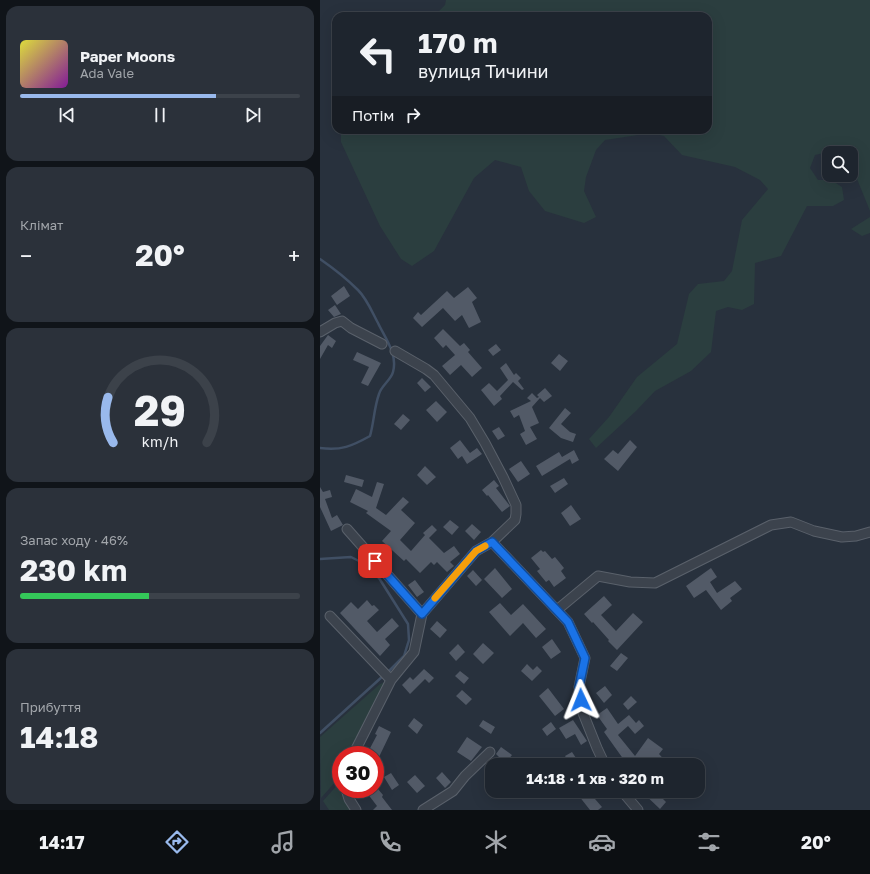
<!DOCTYPE html>
<html lang="uk">
<head>
<meta charset="utf-8">
<style>
	:root { --surface:#1e252e; --page:#2b313a; --text:#f1f3f6; --muted:#a1a5aa; --line:#3c424a; --accent:#99b9ec }
	body { margin:0; font-family:"Golos Text",sans-serif; background:var(--page); color:var(--text); height:100vh; display:flex; flex-direction:column; font-size:15px; white-space:nowrap }
	* { box-sizing:border-box; margin:0 }
	p { font-size:13px; color:var(--muted) }
	.icon { flex:none; width:22px; height:22px; fill:none; stroke:currentColor; stroke-width:2; stroke-linecap:round; stroke-linejoin:round }
	.map { position:relative; flex:1; overflow:hidden }
	.drawer { display:flex; flex-direction:column; gap:6px; padding:6px; background:#101419; width:320px }
	.drawer>* { flex:none }
	.guide { position:absolute; left:12px; top:12px; width:380px; height:122px; border-radius:12px; box-shadow:0 4px 16px #0002,0 0 0 1px var(--line); background:#1e252e; color:var(--text); overflow:hidden }
	.controls { position:absolute; left:502px; top:146px; display:grid; gap:8px }
	.controls a { display:grid; place-items:center; width:36px; height:36px; border-radius:8px; background:var(--surface); box-shadow:0 4px 16px #0002,0 0 0 1px var(--line); font-size:20px }
	.speed { position:absolute; left:12px; top:746px; display:flex; gap:8px; font-size:20px; font-weight:700; text-align:center }
	.speed>* { display:grid; place-content:center; width:52px; height:52px; border-radius:50%; background:var(--surface); box-shadow:0 4px 16px #0002,0 0 0 1px var(--line); line-height:1 }
	.speed .limit { border:6px solid #d22; background:#fff; color:#111 }
	.pin { position:absolute; display:grid; place-items:center; width:34px; height:34px; color:#fff; margin:-17px; border-radius:8px; box-shadow:0 2px 6px #0006 }
	.me { position:absolute; width:44px; margin:-22px; rotate:358deg; stroke-linejoin:round; filter:drop-shadow(0 0 3px #0008) }
	.turn { display:flex; align-items:center; gap:14px; height:84px; padding:0 20px; font-size:18px }
	.turn .icon { width:52px; height:52px; stroke-width:2.5 }
	.turn b { display:block; font-size:28px; line-height:34px }
	.then { display:flex; align-items:center; height:38px; padding:0 20px; background:#0003; gap:8px; font-size:15px }
	.big { font-size:30px; font-weight:700; line-height:1.1 }
	.drawer .tile { flex:1; display:flex; flex-direction:column; justify-content:center; gap:6px; min-width:0; padding:0 14px; border-radius:12px; background:var(--page) }
	.drawer .dial { align-items:center; gap:0 }
	.dial svg { height:104px; overflow:visible; fill:none; stroke:var(--line); stroke-width:7; stroke-linecap:round; text-anchor:middle }
	.dial text { fill:var(--text); stroke:none }
	.song { display:flex; align-items:center; gap:12px }
	.cover { width:48px; height:48px; border-radius:6px; background:linear-gradient(135deg,hsl(60 70% 55%),hsl(290 70% 35%)) }
	.played { height:4px; border-radius:2px; background:linear-gradient(90deg,var(--accent) 70%,var(--line) 70%) }
	.keys { display:flex; justify-content:space-around; direction:ltr }
	.heat { display:flex; justify-content:space-between; align-items:center; font-size:22px; direction:ltr }
	.charge { height:6px; border-radius:3px; background:linear-gradient(90deg,#34c759 46%,var(--line) 0) }
	.trip { position:absolute; left:165px; top:758px; width:220px; height:40px; border-radius:12px; background:var(--surface); box-shadow:0 4px 16px #0002,0 0 0 1px var(--line); font-weight:700; line-height:40px; text-align:center }
	.dock { display:flex; height:64px; justify-content:space-around; align-items:center; background:#0c0f12; color:var(--muted) }
	.dock .icon { width:28px; height:28px }
	.dock .on { color:var(--accent) }
	.dock b { font-size:18px; color:var(--text) }
	main { display:flex; flex:1; min-height:0 }
	.map>svg:first-child { display:block }
	.green { fill:#2b3e3f }
	.lines { fill:none; stroke-linecap:round; stroke-linejoin:round }
	.stream { stroke:#404f64; stroke-width:2.5 }
	.building { fill:#525a67 }
	.minor-casing { stroke:#5a616b; stroke-width:11 }
	.minor { stroke:#3c434d; stroke-width:9 }
	.route-casing { stroke:#114b97; stroke-width:10 }
	.route { stroke:#1a73e8; stroke-width:7 }
	.slow { stroke:#f59e0b; stroke-width:7 }
</style>
</head>
<body>
<main>
<section class="drawer">
<div class="tile">
<div class="song"><i class="cover"></i><div><b>Paper Moons</b><p>Ada Vale</p></div></div>
<div class="played"></div>
<div class="keys"><svg class="icon" aria-label="previous" viewBox="0 0 24 24"><path d="M18 5L8 12l10 7zM5 5v14"/></svg><svg class="icon" aria-label="pause" viewBox="0 0 24 24"><path d="M8 5v14M16 5v14"/></svg><svg class="icon" aria-label="next" viewBox="0 0 24 24"><path d="M6 5l10 7-10 7zM19 5v14"/></svg></div>
</div>
<div class="tile"><p>Клімат</p>
<div class="heat"><a>−</a><b class="big">20°</b><a>+</a></div>
</div>
<div class="tile dial"><svg viewBox="0 0 100 80">
<path d="M14 69A42 42 0 1 1 86 69"/>
<path d="M14 69A42 42 0 0 1 10 34" stroke="#99b9ec"/>
<text x="50" y="56" font-size="32" font-weight="700">29</text>
<text x="50" y="72" font-size="11">km/h</text>
</svg></div>
<div class="tile"><p>Запас ходу · 46%</p><b class="big">230 km</b><div class="charge"></div></div>
<div class="tile"><p>Прибуття</p><b class="big">14:18</b></div>
</section>
<div class="map">
<svg width="550" height="810" viewBox="0 0 550 810">
	<rect width="100%" height="100%" fill="#28313d"/>
	<path class="green" d="M126 0H550V211L537 179 531 174V153L508 152 495 155 490 168 498 180H511L522 187 524 200 513 206H487L461 256 435 263 434 304 422 310 408 307 396 311 391 352 371 371 335 391 316 411 276 448 269 439 289 417 317 377 357 344 369 294 378 284 404 281 412 271 422 220 448 189 440 180 415 167 362 155 344 136 331 133 285 140 276 150 266 177 264 191 276 217 264 223 225 211 209 191 201 167 175 160 154 178 114 251 92 266 81 259 60 226 21 142V130H388V16H114L125 5Z
		M550 217V233L542 236 531 229Z
		M65 682 29 755H21V772L17 780 1 798 0 737 60 684Z
		M20 782 21 789H22L33 810H9L3 801Z"/>
	<g class="lines">
		<path class="stream" d="M0 259C13 268 26 278 38 290 47 299 52 312 58 323 65 338 78 354 73 372 71 380 61 386 59 394 54 408 54 422 50 436 32 446 21 451 0 448
			M0 559 31 557 43 563 59 578 88 624 89 640 84 656 67 673
			M0 733 63 676"/>
	</g>
	<path class="building" d="M24 286 30 296 17 305 11 296Z
		M148 287 157 298 152 302 161 322 149 328 142 315 135 321 123 308 102 327 93 318 98 312 101 315 127 291 134 298Z
		M15 305 21 314 14 317 8 310Z
		M123 329 140 346 144 343 150 350 148 352 162 368 152 377 141 365 130 375 122 366 135 355 126 345 123 348 114 338Z
		M8 335 16 341 12 348 8 345 0 359V346Z
		M176 344 181 350 173 356 168 350Z
		M37 352 61 363 48 386 41 383 49 367 33 360Z
		M239 354 248 361 240 371 231 363Z
		M186 363 194 375 196 373 201 378 198 381 204 389 202 390 193 382 180 396 182 399 174 406 161 390 169 383 177 391 188 380 180 368Z
		M102 378 111 387 105 392 97 383Z
		M225 388 232 396 224 402 220 398 212 407 219 423 210 427 217 439 206 445 200 434 205 431 199 415 194 418 190 411 211 401 207 398 212 393 217 398 219 397 217 395Z
		M116 401 127 412 117 422 106 410Z
		M245 408 251 413 241 424 250 432 256 434 253 442 241 438 229 428Z
		M83 414 90 420 81 430 74 424Z
		M179 427 185 436 178 440 172 431Z
		M140 440 150 453 157 448 162 454 147 464 142 456 138 459 130 448Z
		M310 440 317 447 298 471 284 459 293 450 298 454Z
		M254 450 259 460 252 464 250 459 222 476 216 466 239 452 242 457Z
		M201 461 210 474 198 482 189 469Z
		M105 466 116 477 107 485 97 475Z
		M26 475 44 480 42 487 24 482Z
		M244 478 248 484 235 493 230 486Z
		M174 480 179 486 176 488 190 506 182 512 168 495 167 496 162 490Z
		M57 482 64 484 56 508 66 515 83 497 89 502 81 510 95 523 80 540 91 551 105 535 106 536 103 533 112 525 117 530 109 538 124 553 134 546 140 554 130 562 134 566 127 572 117 562 114 565 111 562 100 573 86 559 84 561 62 541 71 531 46 513 48 511 30 502 36 489 52 497Z
		M0 487 3 492 10 490 12 497 5 499 12 518 17 515 23 525 11 531 0 507Z
		M251 505 261 519 250 526 241 513Z
		M130 520 139 527 132 535 123 527Z
		M152 524 161 532 154 540 145 531Z
		M221 550 223 552 225 551 232 559 235 557 244 568 241 571 246 578 234 587 229 580 226 582 217 571 220 569 211 558Z
		M175 568 192 589 182 598 164 579Z
		M391 568 397 577 390 582 397 593 415 581 422 589 410 598 412 601 401 610 386 590 374 598 366 586Z
		M153 570 162 580 156 586 147 576Z
		M95 580 104 592 97 597 88 585Z
		M284 596 292 605 281 615 296 631 313 613 323 622 297 650 288 641 289 640 273 622 272 623 264 614Z
		M47 600 52 606 54 605 59 610 47 621 57 632 72 618 79 626 65 639 70 645 60 656 20 613 31 602 38 609Z
		M180 603 191 615 203 604 226 629 216 638 203 623 190 636 169 612Z
		M117 621 127 630 120 638 110 629Z
		M232 639 241 652 231 659 222 647Z
		M163 643 174 653 163 664 153 654Z
		M138 644 145 652 136 661 129 653Z
		M301 653 308 658 297 671 290 666Z
		M207 664 213 670 217 666 222 671 212 681 201 671Z
		M104 669 114 678 109 683 105 679 90 694 82 685 90 677 93 680Z
		M140 671 149 678 144 684 135 676Z
		M285 686 292 695 284 703 276 693Z
		M228 688 244 709 235 716 219 696Z
		M142 690 152 699 146 705 136 696Z
		M311 696 317 702 308 710 303 704Z
		M287 708 298 724 309 715 316 723 319 720 324 726 315 734 308 726 299 734 298 735 315 756 328 738 343 749 339 754 349 765H297L304 760 284 732 287 729 277 715Z
		M94 718 103 725 97 734 88 726Z
		M163 720 175 727 171 734 159 726Z
		M253 720 267 741 261 745 255 734 246 739 239 728Z
		M231 722 236 729 227 736 222 729Z
		M59 726 71 732 59 757 48 752 57 735 55 734Z
		M147 737 162 747 151 761 137 752Z
		M181 747 192 755 184 765H170L179 757 176 754Z
		M252 752 258 761 253 765H251L245 756Z
		M122 772 131 782 125 788 116 778Z
		M71 773 79 785 72 790 64 777Z
		M95 775 105 786 97 793 87 782Z
		M44 789H58L63 795 62 797 72 810H53L57 806Z
		M255 791H268L282 807 278 810H270Z
		M321 791H341L338 794 346 802 340 809Z"/>
	<g class="lines">
		<defs>
			<path id="minor" d="M0 332 15 323 22 321 31 328 62 344
				M27 529 102 614
				M172 542 248 622 265 658 259 687 263 713 277 748 285 765
				M237 610 278 576 310 582 335 583 451 525 471 522 494 531 522 537 536 536 550 532
				M10 616 71 680
				M33 755 71 680 94 652 102 614 156 551 172 542 195 520 196 514V505L183 477 165 443 150 418 114 375 106 369 75 351
				M26 789 29 799 36 810
				M302 791 318 810
				M103 810 133 791 145 776 170 752"/>
		</defs>
		<use href="#minor" class="minor-casing"/>
		<use href="#minor" class="minor"/>
	</g>
	<g class="lines">
		<defs>
			<path id="route" d="M55 561 102 614 156 551 172 542 248 622 265 658 259 687 261 700"/>
		</defs>
		<use href="#route" class="route-casing"/>
		<use href="#route" class="route"/>
		<path class="slow" d="M115 598 156 551 165 546"/>
	</g>
</svg>
<div class="controls">
<a><svg class="icon" aria-label="search" viewBox="0 0 24 24"><circle cx="10" cy="10" r="6"/><path d="M15 15l6 6"/></svg></a>
</div>
<div class="speed"><div class="limit">30</div></div>
<div class="pin" style="left:55px;top:561px;background:#d93025"><svg class="icon" aria-label="arrive" viewBox="0 0 24 24"><path d="M6 21V4h12l-3 4 3 4H6"/></svg></div>
<svg class="me" style="left:261px;top:700px" viewBox="-20 -20 40 40"><path d="M0-17L14 15 0 8-14 15z" fill="#1a73e8" stroke="#fff" stroke-width="4"/></svg>
<div class="trip">14:18 · 1 хв · 320 m</div>
<div class="guide">
<div class="turn"><svg class="icon" aria-label="left" viewBox="0 0 24 24"><path d="M17 20v-9H6M10 6l-5 5 5 5"/></svg><div><b>170 m</b>вулиця Тичини</div></div>
<div class="then">Потім<svg class="icon" aria-label="right" viewBox="0 0 24 24"><path d="M7 20v-9h11M14 6l5 5-5 5"/></svg></div>
</div>
</div>
</main>
<nav class="dock">
<b>14:17</b>
<svg class="icon on" aria-label="directions" viewBox="0 0 24 24"><path d="M12 3l9 9-9 9-9-9zM9 14v-3h6M13 9l2 2-2 2"/></svg>
<svg class="icon" aria-label="music" viewBox="0 0 24 24"><path d="M9 18V5l10-2v13"/><circle cx="6" cy="18" r="3"/><circle cx="16" cy="16" r="3"/></svg>
<svg class="icon" aria-label="phone" viewBox="0 0 24 24"><path d="M5 4h4l2 5-3 2q2 4 5 5l2-3 5 2v4C11 20 4 13 5 4z"/></svg>
<svg class="icon" aria-label="climate" viewBox="0 0 24 24"><path d="M12 3v18M4 7l16 10M4 17L20 7"/></svg>
<svg class="icon" aria-label="car" viewBox="0 0 24 24"><path d="M5 17H2v-5l4-1 3-4h7l3 4 3 1v5h-3M9 17h6M6 11h13"/><circle cx="7" cy="17" r="2"/><circle cx="17" cy="17" r="2"/></svg>
<svg class="icon" aria-label="filters" viewBox="0 0 24 24"><path d="M4 7h16M4 17h16"/><circle cx="9" cy="7" r="2"/><circle cx="15" cy="17" r="2"/></svg>
<b>20°</b>
</nav>
</body>
</html>
